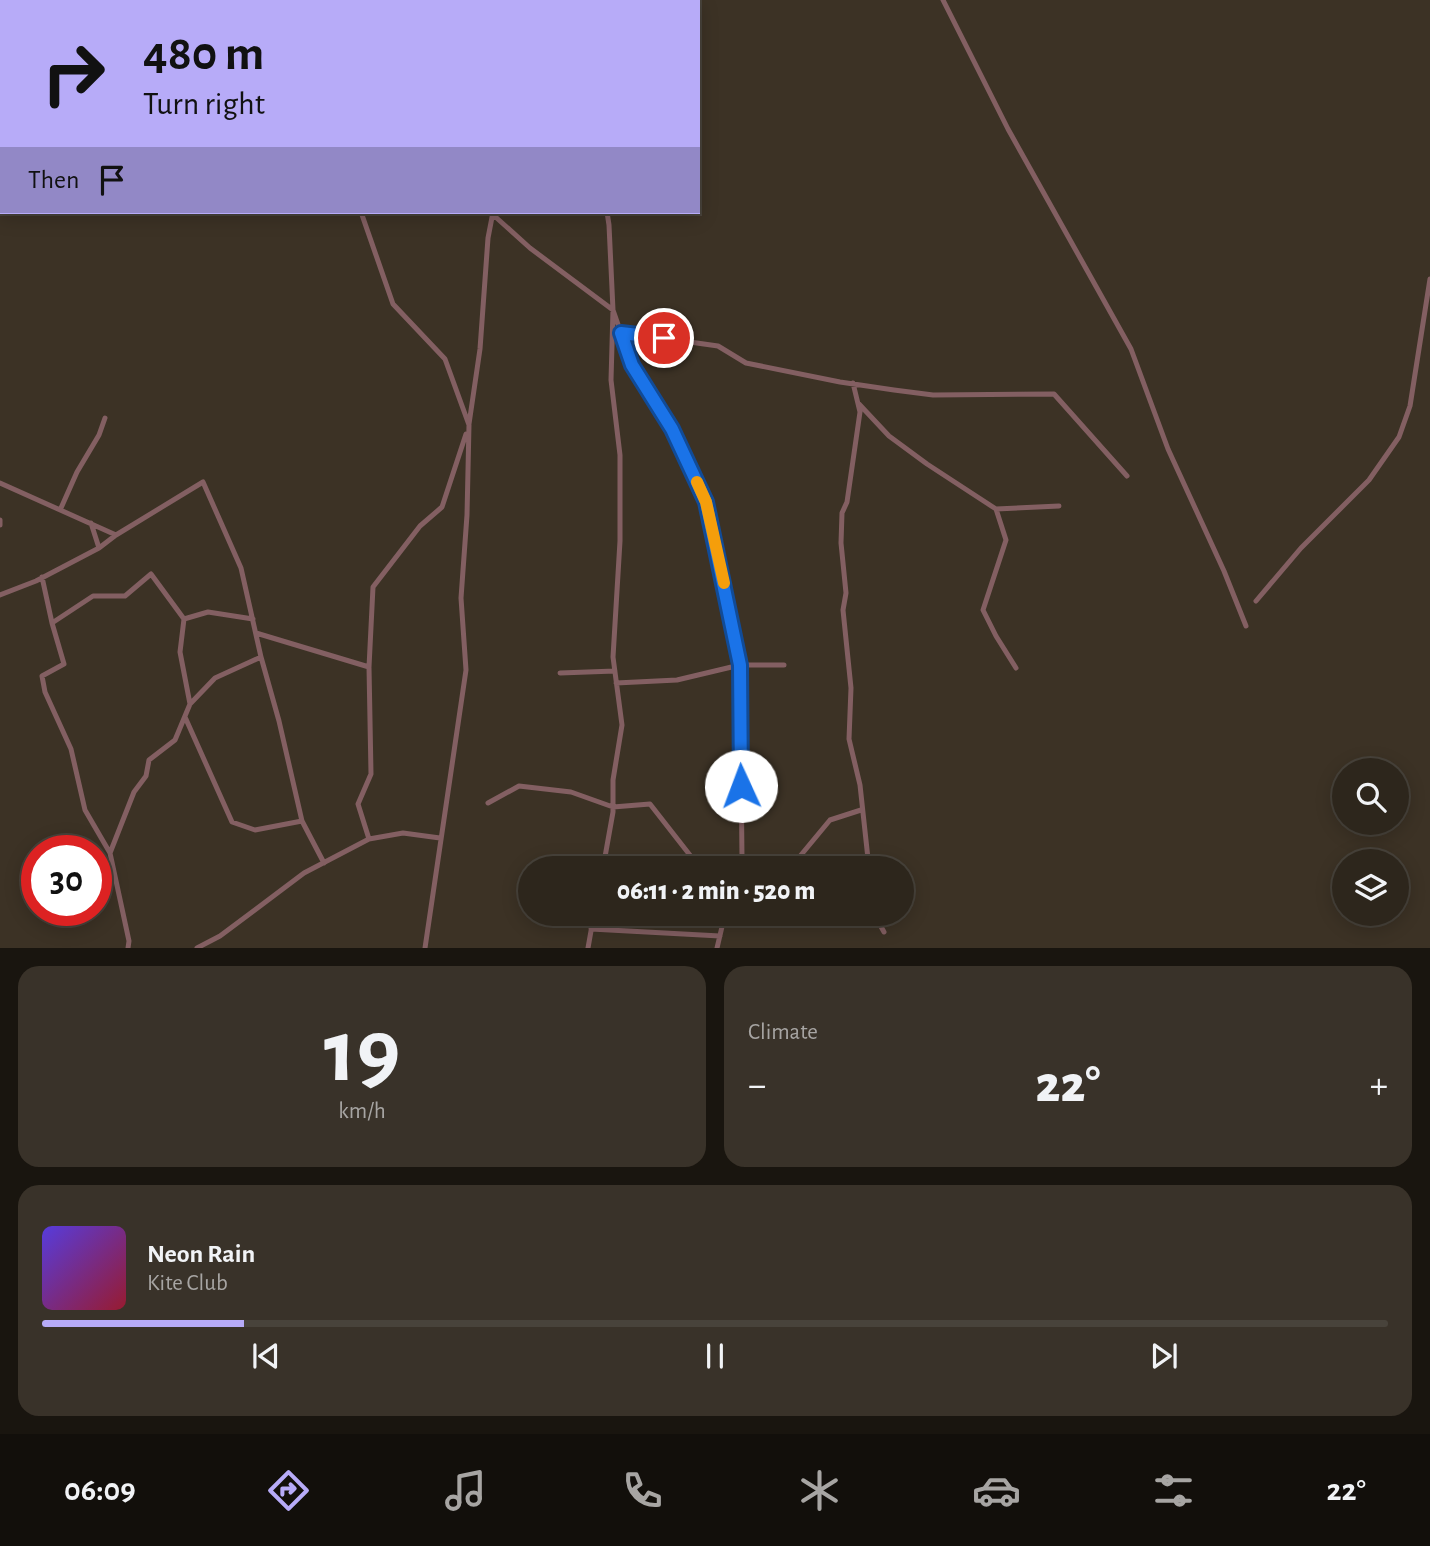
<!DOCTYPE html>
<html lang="en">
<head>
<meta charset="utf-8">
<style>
	:root { --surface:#2d261c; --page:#393229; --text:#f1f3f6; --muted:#a7a5a3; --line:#48433b; --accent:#b7abf8 }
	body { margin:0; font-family:"Alegreya Sans",sans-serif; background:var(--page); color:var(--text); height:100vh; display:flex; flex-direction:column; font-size:26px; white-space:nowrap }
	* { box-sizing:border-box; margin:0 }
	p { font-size:23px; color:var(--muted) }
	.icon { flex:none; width:38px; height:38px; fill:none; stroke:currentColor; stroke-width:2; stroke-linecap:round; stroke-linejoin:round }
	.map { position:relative; height:948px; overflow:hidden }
	.details { display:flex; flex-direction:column; gap:18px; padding:18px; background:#19150f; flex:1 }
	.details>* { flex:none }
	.top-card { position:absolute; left:0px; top:0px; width:700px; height:214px; box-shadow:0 4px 18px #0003,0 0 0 2px var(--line); background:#b7abf8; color:#111; overflow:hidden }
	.buttons { position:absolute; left:1332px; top:758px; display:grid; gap:14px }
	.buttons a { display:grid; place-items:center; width:77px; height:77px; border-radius:50%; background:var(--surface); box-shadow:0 4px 18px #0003,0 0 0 2px var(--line); font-size:35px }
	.speed { position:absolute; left:21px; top:835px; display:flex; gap:14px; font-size:35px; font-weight:700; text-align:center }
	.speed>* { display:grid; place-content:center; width:91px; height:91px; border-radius:50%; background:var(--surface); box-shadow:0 4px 18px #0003,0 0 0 2px var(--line); line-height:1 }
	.speed .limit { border:10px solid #d22; background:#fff; color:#111 }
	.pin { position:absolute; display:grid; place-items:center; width:60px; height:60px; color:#fff; margin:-30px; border:4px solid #fff; border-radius:50%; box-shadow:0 2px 7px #0007 }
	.me { position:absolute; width:77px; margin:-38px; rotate:358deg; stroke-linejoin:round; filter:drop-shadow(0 0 5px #0008) }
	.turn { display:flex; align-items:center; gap:24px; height:147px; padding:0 28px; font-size:32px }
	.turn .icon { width:91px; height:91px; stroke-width:2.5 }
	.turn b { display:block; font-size:49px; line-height:60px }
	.then { display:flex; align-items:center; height:66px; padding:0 28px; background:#0003; gap:14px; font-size:26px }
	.big { font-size:52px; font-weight:800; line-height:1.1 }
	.details .tile { flex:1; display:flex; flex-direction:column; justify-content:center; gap:10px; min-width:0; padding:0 24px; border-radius:21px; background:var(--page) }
	.details .dial { align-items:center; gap:0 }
	.dial b { font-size:91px; line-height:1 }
	.song { display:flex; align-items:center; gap:21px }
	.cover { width:84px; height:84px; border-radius:10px; background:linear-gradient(135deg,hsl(250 70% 55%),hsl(350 70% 35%)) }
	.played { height:7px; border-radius:4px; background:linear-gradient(90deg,var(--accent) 15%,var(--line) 15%) }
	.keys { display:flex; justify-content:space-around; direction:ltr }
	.heat { display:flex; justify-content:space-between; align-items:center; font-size:38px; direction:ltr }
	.details .tiles { flex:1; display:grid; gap:18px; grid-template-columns:1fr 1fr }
	.tile:last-child { grid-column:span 2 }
	.trip { position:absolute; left:518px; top:856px; width:396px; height:70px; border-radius:35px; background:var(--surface); box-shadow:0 4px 18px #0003,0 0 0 2px var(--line); font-weight:800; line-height:70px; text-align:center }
	.tab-bar { display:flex; height:112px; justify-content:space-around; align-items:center; background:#120f0b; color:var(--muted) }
	.tab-bar .icon { width:49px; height:49px }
	.tab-bar .active { color:var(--accent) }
	.tab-bar b { font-size:32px; color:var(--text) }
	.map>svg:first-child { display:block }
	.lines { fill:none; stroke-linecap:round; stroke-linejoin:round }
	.minor { stroke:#835f62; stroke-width:5 }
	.route-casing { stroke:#114b97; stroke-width:18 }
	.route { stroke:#1a73e8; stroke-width:12 }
	.slow { stroke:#f59e0b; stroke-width:12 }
</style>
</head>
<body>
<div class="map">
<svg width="1430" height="948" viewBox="0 0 1430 948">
	<rect width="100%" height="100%" fill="#3c3225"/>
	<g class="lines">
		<path class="minor" d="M297 0V2
			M304 0 305 2
			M943 0 1008 129 1131 349 1168 449 1224 571 1246 626
			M100 2 101 0
			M545 2V0
			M654 2V0
			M361 212 393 304 445 359 469 425 467 515 461 598 466 670 425 948
			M490 212 530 248 613 310 632 365 672 429 706 502 740 665 742 858 739 868
			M619 332 718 346 746 363 840 382 894 390 933 395 1054 394 1127 476
			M853 383 860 412 847 502 842 513 841 543 846 593 843 610 851 688 849 739 860 785 869 868
			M859 404 889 436 927 464 996 509 1006 540 983 610 996 636 1016 668
			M469 424 480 349 488 238 493 212
			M0 483 116 535
			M61 508 77 472 99 435 105 418
			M996 509 1059 506
			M0 520V525
			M91 523 99 548
			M42 577 52 623 93 596H125L151 574 184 619 208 612 253 619
			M0 595 36 581 99 548 116 535 203 482 241 568 261 657 215 678 190 704 175 740 149 760 146 776 134 792 110 853
			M1256 601 1301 548 1369 480 1399 437 1410 406 1430 279
			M184 619 180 652 190 704
			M52 623 64 664 42 676 45 692 71 749 85 810 110 853 129 941 128 948
			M256 633 369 667
			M560 673 615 671
			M616 683 677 680 740 665H784
			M185 717 232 822 255 830 302 821 279 721 261 657
			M488 803 519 786 571 792 613 807 650 804 700 868
			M302 821 324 863
			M369 839 358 804 371 774 369 667 373 587 420 526 442 507 466 434
			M603 868 613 812V780L622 725 613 657 620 541V455L611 380 613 310 609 225 607 212
			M707 868 796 861 830 820 861 810
			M874 914 884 932
			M591 929 720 936
			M197 948 220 936 304 873 369 839 403 833 440 838
			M588 948 594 914
			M717 948 725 914"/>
	</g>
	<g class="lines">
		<defs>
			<path id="route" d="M664 338 621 333 632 365 672 429 706 502 740 665 741 786"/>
		</defs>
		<use href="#route" class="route-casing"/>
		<use href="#route" class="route"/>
		<path class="slow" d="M697 482 706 502 724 583"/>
	</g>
</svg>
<div class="buttons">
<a><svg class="icon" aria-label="search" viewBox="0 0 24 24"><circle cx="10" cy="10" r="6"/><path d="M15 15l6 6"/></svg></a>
<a><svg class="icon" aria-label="layers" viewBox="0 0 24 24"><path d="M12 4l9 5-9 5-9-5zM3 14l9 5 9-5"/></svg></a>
</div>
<div class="speed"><div class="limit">30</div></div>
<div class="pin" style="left:664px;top:338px;background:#d93025"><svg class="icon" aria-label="arrive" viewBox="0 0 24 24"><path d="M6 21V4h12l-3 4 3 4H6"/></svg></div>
<svg class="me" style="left:741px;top:786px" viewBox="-20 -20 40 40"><circle r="19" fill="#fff"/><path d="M0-13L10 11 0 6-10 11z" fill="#1a73e8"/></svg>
<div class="trip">06:11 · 2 min · 520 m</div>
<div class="top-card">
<div class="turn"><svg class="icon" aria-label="right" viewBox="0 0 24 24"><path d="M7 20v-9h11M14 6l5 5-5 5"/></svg><div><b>480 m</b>Turn right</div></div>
<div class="then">Then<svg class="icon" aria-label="arrive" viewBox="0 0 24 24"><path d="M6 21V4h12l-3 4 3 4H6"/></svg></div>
</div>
</div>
<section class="details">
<div class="tiles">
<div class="tile dial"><b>19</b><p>km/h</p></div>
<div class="tile"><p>Climate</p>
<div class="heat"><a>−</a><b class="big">22°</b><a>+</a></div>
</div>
<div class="tile">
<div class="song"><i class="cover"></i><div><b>Neon Rain</b><p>Kite Club</p></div></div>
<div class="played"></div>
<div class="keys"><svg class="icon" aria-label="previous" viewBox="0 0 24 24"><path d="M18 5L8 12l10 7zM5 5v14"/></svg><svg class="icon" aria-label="pause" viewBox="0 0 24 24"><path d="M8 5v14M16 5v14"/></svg><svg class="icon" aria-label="next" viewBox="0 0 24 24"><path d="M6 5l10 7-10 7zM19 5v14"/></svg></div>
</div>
</div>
</section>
<nav class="tab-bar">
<b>06:09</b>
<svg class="icon active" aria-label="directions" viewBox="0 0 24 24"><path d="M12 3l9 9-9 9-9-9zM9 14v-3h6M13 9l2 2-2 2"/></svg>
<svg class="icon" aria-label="music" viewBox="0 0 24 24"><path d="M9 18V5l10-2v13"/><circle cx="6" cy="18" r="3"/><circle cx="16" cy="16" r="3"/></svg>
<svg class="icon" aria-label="phone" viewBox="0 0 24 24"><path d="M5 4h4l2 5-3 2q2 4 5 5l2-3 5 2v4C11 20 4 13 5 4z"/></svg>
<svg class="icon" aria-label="climate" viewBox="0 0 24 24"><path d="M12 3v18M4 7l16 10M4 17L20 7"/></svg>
<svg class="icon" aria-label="car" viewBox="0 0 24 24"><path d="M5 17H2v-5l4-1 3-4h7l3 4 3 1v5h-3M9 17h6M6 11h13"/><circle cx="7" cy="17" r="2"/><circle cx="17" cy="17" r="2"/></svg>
<svg class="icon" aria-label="filters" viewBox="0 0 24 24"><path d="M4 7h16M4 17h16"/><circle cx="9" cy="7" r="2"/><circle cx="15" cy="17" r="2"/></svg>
<b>22°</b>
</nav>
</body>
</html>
